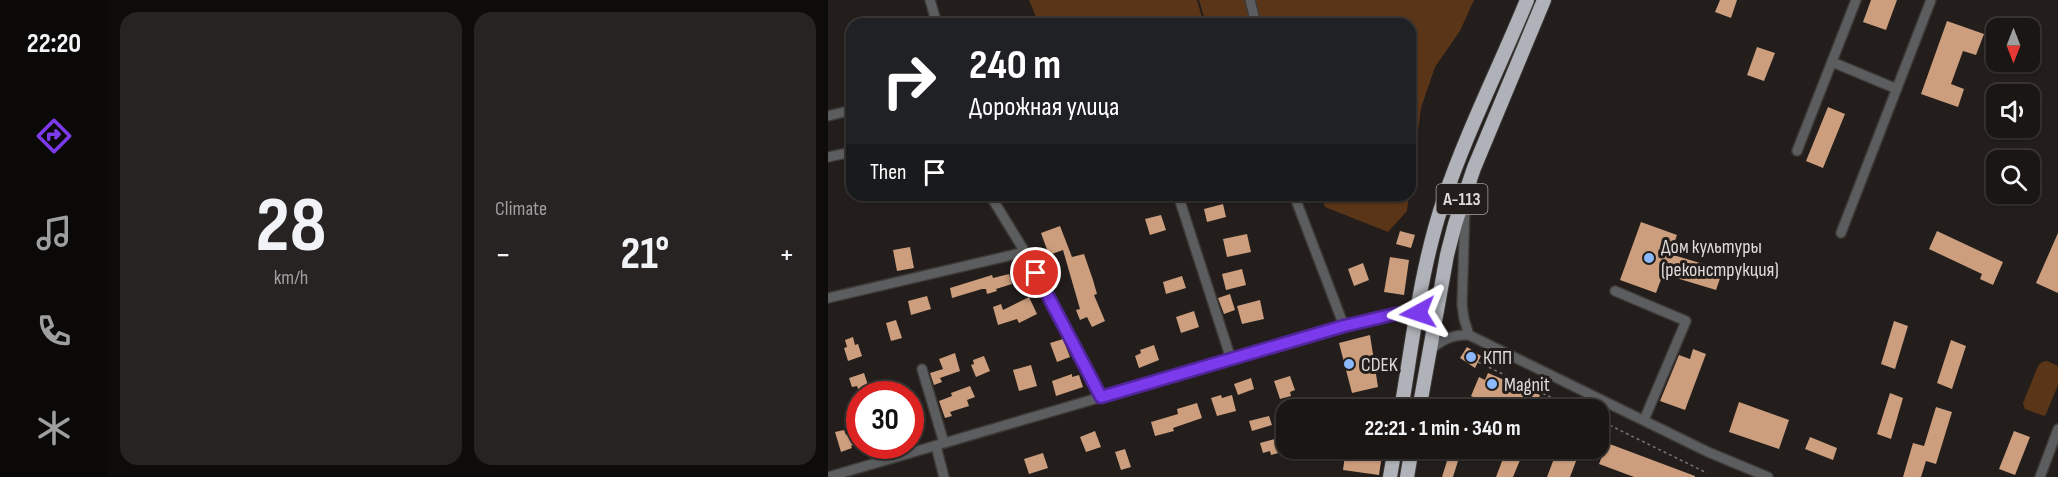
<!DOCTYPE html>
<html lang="en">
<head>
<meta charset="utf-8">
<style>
	:root { --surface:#1a1614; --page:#272322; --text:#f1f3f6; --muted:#9f9fa0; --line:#383534; --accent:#7c3aed }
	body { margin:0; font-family:"Sofia Sans Condensed",sans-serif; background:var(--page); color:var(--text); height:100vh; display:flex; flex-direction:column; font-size:22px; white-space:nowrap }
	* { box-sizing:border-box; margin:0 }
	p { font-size:20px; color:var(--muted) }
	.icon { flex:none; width:33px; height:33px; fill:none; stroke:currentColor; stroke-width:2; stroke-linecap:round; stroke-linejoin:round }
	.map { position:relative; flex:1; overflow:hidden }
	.panel { display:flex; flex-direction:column; gap:12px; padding:12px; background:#0e0c0b; width:720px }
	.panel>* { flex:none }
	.guide { position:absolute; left:18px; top:18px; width:570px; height:183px; border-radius:18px; box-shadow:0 2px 4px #0004,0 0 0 2px var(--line); background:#202124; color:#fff; overflow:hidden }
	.needle { width:39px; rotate:180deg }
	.tools { position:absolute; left:1158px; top:18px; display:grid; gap:12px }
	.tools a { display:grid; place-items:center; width:54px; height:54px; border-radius:12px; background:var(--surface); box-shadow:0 2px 4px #0004,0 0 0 2px var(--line); font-size:30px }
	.speed { position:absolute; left:18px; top:381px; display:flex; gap:12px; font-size:30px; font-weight:700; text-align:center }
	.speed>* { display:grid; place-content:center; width:78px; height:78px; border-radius:50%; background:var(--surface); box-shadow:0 2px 4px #0004,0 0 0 2px var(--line); line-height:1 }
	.speed .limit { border:9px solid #d22; background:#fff; color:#111 }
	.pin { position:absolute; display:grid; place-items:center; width:51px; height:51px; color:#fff; margin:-26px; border:3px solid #fff; border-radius:50%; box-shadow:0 2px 6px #0007 }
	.me { position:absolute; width:66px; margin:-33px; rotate:265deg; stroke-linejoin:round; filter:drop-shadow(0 0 4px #0008) }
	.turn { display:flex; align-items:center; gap:21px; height:126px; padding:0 24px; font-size:27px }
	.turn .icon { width:78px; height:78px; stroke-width:2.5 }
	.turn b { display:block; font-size:42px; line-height:51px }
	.then { display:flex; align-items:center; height:57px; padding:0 24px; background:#0003; gap:12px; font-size:22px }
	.big { font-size:45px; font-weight:700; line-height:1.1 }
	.panel .widget { flex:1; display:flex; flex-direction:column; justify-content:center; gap:9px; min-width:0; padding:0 21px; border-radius:18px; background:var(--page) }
	.panel .dial { align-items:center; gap:0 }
	.dial b { font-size:78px; line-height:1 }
	.heat { display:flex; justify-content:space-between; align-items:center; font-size:33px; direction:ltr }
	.panel .tiles { flex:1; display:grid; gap:12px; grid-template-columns:repeat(2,1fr) }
	.trip { position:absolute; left:448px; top:399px; width:333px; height:60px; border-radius:18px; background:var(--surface); box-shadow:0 2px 4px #0004,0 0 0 2px var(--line); font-weight:700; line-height:60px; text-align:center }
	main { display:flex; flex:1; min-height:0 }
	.menu { display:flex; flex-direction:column; width:108px; justify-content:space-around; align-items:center; background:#0a0908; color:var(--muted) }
	.menu .icon { width:42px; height:42px }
	.menu .current { color:var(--accent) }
	.menu b { font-size:27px; color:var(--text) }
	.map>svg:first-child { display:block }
	.green { fill:#5b3517 }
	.building { fill:#cc9e7d }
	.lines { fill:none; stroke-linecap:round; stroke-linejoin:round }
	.minor-casing { stroke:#3d3936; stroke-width:12 }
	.highway-casing { stroke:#3d3936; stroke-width:16 }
	.path { stroke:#787471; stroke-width:1.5; stroke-dasharray:3 3; stroke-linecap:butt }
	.minor { stroke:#5b5d5f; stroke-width:9 }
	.highway { stroke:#afb3b9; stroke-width:14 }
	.route-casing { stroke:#51269a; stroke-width:15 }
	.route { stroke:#7c3aed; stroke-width:10 }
	.poi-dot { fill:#8cb9fc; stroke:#231e1b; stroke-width:2 }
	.labels { text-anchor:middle; stroke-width:6; stroke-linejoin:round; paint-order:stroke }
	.shield { fill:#231e1b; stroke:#a7a3a1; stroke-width:1.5 }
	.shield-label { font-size:18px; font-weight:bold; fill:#dfdcda }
	.poi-label { font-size:20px; fill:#dfdcda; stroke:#231e1b; text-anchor:start }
</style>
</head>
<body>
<main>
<nav class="menu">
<b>22:20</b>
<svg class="icon current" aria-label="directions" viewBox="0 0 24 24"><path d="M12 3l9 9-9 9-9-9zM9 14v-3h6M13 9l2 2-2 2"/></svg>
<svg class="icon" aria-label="music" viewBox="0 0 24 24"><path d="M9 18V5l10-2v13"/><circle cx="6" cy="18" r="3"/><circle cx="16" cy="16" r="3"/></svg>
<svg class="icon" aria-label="phone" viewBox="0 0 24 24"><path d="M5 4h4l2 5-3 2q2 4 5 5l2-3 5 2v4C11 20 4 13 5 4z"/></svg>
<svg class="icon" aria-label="climate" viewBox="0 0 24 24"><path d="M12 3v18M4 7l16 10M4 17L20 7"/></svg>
</nav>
<section class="panel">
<div class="tiles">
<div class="widget dial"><b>28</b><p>km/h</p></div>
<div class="widget"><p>Climate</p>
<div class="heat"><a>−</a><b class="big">21°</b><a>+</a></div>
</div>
</div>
</section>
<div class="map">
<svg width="1230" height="477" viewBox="0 0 1230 477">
	<rect width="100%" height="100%" fill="#231e1b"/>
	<path class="green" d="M201 0H369L376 24H211Z
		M371 0H646L632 31 607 67 593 108 582 191V24H378Z
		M493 195H581L579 211 560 232 497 207Z
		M1219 361 1230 366V385L1218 414 1216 416 1197 409 1195 403 1210 366 1214 362Z"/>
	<path class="building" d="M892 0H909L903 18 887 12Z
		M1043 0H1069L1058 30 1035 22Z
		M1119 21 1156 34 1148 55 1135 51 1123 84 1136 89 1130 107 1093 94Z
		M929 47 947 53 936 81 919 75Z
		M1000 107 1017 114 995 168 978 161Z
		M395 204 398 217 379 222 376 209Z
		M333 215 338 230 322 235 317 219Z
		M813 222 849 235 842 254 895 270 888 290 835 274 828 293 792 280Z
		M232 226 244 257 256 254 265 280 269 294 266 295 277 321 264 327 259 317 252 320 248 310 252 309 235 250 221 255 213 233Z
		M572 231 587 235 583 248 568 244Z
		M1109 231 1175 262 1165 285 1152 279 1154 274 1101 249Z
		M1230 233V293L1208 283Z
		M419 234 423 252 399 257 395 239Z
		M82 247 86 268 69 271 65 250Z
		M562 257 581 260 576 295 556 292Z
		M535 263 541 280 526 286 520 269Z
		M414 269 418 285 398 290 394 274Z
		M181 274 184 284 168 289 169 291 159 294 158 289H154L124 298 122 288 164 275 165 278Z
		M354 276 358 288 338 294 335 282Z
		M402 294 407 310 396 314 390 298Z
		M99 296 103 309 83 315 80 301Z
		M201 297 209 314 191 323 189 319 170 325 165 307 173 304 175 310Z
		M432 300 436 319 414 324 409 306Z
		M366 311 371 327 353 333 348 317Z
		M68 320 74 338 63 341 58 323Z
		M1066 321 1080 326 1067 369 1053 364Z
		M542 335 550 387 524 393 511 343Z
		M25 337 27 345 30 344 34 356 20 361 16 348 19 347 17 340Z
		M235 339 242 357 229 362 222 343Z
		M1123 340 1138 346 1124 389 1109 383Z
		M326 345 331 360 311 368 307 356 313 353 312 350Z
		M639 347 653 356 647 368 632 358Z
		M865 349 878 354 857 410 832 401 851 355 862 359Z
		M127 353 132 371 112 378 114 382 106 385 102 373 115 369 111 359Z
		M156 356 162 371 148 377 143 365 146 364 145 360Z
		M203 365 209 386 191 391 185 370Z
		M36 373 41 388 31 391 29 386 24 387 21 378Z
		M660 373 712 395 705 410H673L643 396 651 377 657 380Z
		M244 374V377L251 375 255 387 228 396 224 381Z
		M462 376 467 390 462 392 463 396 452 399 446 381Z
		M423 378 426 389 410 395 406 384Z
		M142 386 147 397 139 400 141 406 122 412 124 416 117 418 111 401 124 396 123 393Z
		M1062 393 1075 398 1063 439 1049 434Z
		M393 395 394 398 404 395 408 411 389 416 383 398Z
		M911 402 961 420 951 449 901 432Z
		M369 403 374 418 345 428 346 431 327 436 323 422 350 414 349 409Z
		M1108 407 1124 412 1108 464 1098 461 1093 477H1075L1085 443 1096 446Z
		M441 416 444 425 424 431 421 421Z
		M16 430 18 435 24 433 27 444 23 446 24 448 13 452 7 432Z
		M267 431 273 447 258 452 252 437Z
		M1186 431 1202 437 1187 475 1171 469Z
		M982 437 1009 448 1005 460 977 449Z
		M451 438 454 452 443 455 442 451 435 453 432 443Z
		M779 443 867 476V477H806L771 464Z
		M518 448H555L551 475 515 470Z
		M623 448H634L625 477H614Z
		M679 448H697L685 477H668Z
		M730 448H753L742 477H719Z
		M297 449 303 467 293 470 287 452Z
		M215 453 220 468 201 474 196 459Z"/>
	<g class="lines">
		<defs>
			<path id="minor" d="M102 0 109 24
				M422 0 428 24
				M1004 62 1069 89
				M0 116 24 110
				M969 151 1028 0
				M0 157 24 152
				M162 195 197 252 273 397
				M350 195 403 359
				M466 195 516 326
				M637 206 634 305 636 319 641 335
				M1013 233 1103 0
				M787 291 858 321 816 420
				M0 298 197 252
				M602 351C613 339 625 334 641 335L880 452 940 477
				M94 369 116 443
				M108 446 116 477
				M0 477 516 326 566 313H590
				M1212 477 1230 429"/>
			<path id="highway" d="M573 410C585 339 593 266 616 199 639 131 672 66 699 0
				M591 410 619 255 627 224 646 168 716 0
				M562 477 567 448
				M579 477 584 448"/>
		</defs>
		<use href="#minor" class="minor-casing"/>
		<use href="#highway" class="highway-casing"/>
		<path class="path" d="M650 362 749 410
			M771 420 879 473"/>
		<use href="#minor" class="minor"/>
		<use href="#highway" class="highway"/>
	</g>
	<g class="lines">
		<defs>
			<path id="route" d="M208 273 273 397 516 326 567 314 590 313"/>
		</defs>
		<use href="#route" class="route-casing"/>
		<use href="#route" class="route"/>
	</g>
	<g class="poi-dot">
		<circle cx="821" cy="258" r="6"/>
		<circle cx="643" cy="357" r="6"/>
		<circle cx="521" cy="364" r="6"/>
		<circle cx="664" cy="384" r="6"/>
	</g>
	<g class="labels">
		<rect class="shield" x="608.5" y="184" width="51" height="30" rx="4.5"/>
		<g class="shield-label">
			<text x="634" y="205">А-113</text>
		</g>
		<g class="poi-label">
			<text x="833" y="253">Дом культуры<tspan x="833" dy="23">(реконструкция)</tspan></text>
			<text x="655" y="364">КПП</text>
			<text x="533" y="371">CDEK</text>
			<text x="676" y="391">Magnit</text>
		</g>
	</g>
</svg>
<div class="tools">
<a><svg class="needle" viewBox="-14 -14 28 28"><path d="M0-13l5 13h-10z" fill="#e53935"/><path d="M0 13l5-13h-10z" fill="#9f9fa0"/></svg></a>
<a><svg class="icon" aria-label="sound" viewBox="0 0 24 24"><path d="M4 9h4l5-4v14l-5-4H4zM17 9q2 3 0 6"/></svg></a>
<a><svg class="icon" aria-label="search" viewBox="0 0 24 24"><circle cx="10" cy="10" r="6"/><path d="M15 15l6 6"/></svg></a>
</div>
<div class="speed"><div class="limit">30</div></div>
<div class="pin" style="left:208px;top:273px;background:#d93025"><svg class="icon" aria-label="arrive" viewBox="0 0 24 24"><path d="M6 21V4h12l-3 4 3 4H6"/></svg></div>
<svg class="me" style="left:590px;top:313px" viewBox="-20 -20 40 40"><path d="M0-17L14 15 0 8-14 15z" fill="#7c3aed" stroke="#fff" stroke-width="4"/></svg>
<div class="trip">22:21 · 1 min · 340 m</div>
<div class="guide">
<div class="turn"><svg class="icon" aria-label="right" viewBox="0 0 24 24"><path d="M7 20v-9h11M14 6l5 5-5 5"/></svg><div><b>240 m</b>Дорожная улица</div></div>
<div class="then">Then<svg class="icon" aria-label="arrive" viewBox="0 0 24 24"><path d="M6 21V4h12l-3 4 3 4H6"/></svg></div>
</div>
</div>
</main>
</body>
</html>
